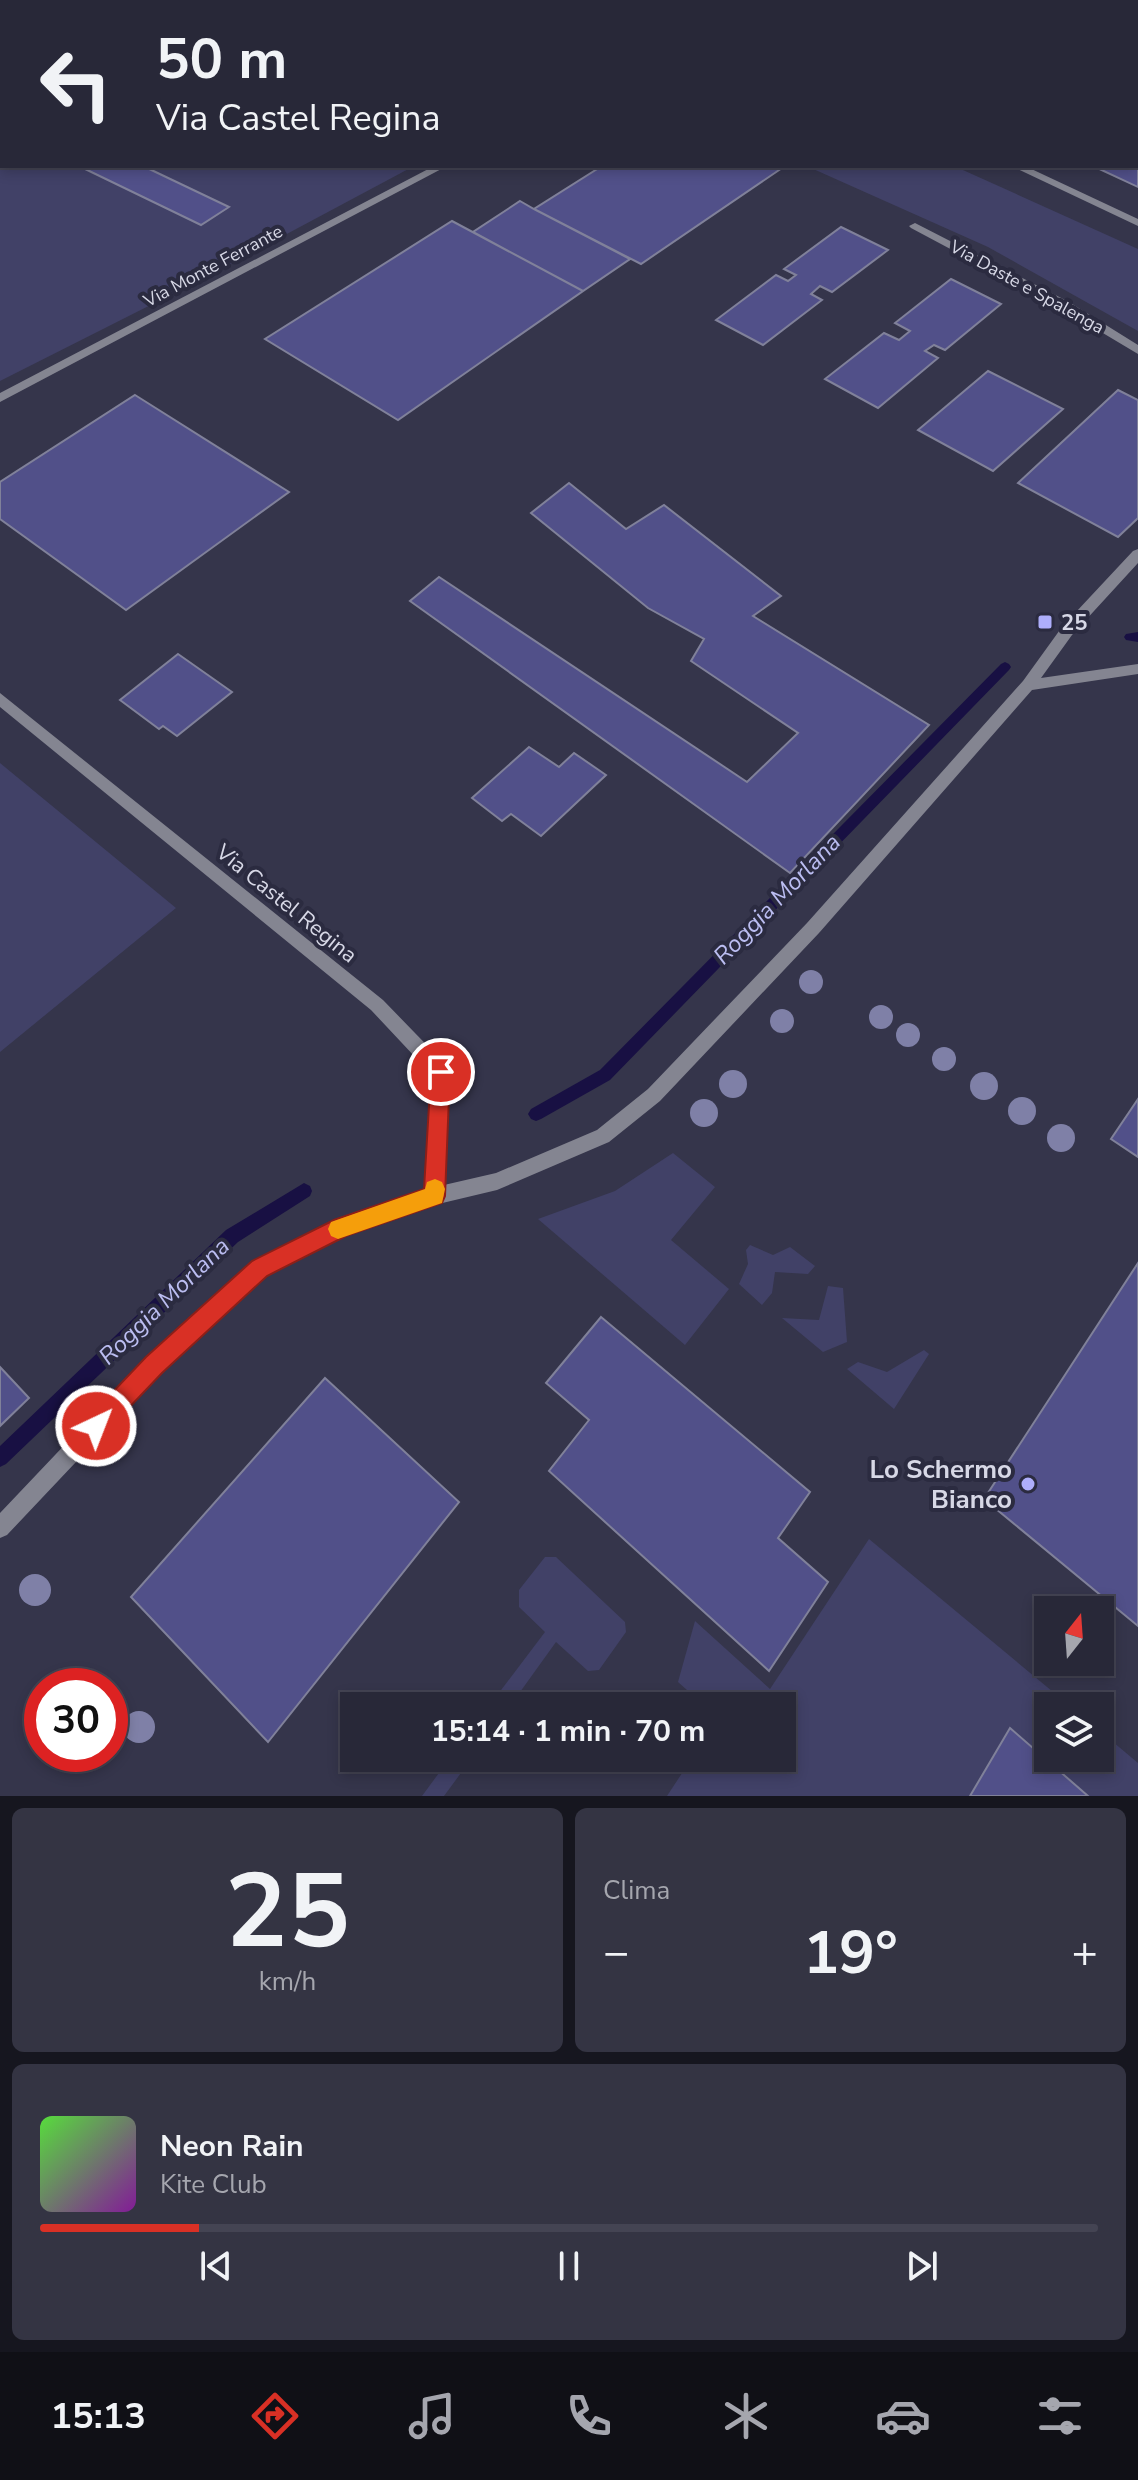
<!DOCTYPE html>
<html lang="it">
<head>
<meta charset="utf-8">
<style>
	:root { --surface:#282838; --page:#343443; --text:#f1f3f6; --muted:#a5a6ae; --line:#444453; --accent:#d93025 }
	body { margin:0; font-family:"Nunito Sans",sans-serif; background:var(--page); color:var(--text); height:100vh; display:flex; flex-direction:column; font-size:30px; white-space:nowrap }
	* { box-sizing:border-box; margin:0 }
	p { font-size:26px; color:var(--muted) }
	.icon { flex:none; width:44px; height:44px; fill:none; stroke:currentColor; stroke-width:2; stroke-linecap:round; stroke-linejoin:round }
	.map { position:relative; height:1796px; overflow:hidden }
	.sheet { display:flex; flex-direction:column; gap:12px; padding:12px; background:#16161f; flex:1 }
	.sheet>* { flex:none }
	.guide { position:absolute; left:0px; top:0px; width:1138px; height:168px; box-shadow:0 4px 12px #0003,0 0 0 2px var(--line); background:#282838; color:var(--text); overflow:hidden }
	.needle { width:52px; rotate:17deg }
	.tools { position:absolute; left:1034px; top:1596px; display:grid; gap:16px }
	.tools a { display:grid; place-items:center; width:80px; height:80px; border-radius:0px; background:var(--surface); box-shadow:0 4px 12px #0003,0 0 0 2px var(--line); font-size:40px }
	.speed { position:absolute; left:24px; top:1668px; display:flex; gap:16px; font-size:40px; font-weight:700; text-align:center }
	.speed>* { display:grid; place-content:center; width:104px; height:104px; border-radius:50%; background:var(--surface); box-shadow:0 4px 12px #0003,0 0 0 2px var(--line); line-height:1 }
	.speed .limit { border:12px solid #d22; background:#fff; color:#111 }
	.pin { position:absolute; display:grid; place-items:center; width:68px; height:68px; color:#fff; margin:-34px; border:4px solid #fff; border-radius:50%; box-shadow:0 2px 8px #0007 }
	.me { position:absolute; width:88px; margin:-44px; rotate:43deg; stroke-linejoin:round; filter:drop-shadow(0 0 6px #0008) }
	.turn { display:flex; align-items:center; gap:28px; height:168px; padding:0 24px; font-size:36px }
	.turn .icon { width:104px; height:104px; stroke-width:2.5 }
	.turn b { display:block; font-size:56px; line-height:68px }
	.big { font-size:60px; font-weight:700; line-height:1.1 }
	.sheet .tile { flex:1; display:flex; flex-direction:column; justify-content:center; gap:12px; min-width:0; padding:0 28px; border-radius:12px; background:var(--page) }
	.sheet .dial { align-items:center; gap:0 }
	.dial b { font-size:104px; line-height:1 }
	.song { display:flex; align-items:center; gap:24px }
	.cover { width:96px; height:96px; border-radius:12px; background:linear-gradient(135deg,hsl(110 70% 55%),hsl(290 70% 35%)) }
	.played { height:8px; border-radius:4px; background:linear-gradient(90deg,var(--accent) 15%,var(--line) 15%) }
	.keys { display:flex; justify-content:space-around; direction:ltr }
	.heat { display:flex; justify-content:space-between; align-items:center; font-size:44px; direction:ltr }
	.sheet .tiles { flex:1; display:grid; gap:12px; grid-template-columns:1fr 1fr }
	.tile:last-child { grid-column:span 2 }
	.trip { position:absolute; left:340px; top:1692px; width:456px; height:80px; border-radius:0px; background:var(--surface); box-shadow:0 4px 12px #0003,0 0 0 2px var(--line); font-weight:700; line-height:80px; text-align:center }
	.menu { display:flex; height:128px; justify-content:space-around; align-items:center; background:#101016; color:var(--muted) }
	.menu .icon { width:56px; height:56px }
	.menu .selected { color:var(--accent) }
	.menu b { font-size:36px; color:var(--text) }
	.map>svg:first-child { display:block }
	.green { fill:#414167 }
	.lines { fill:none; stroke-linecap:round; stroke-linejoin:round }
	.stream { fill:#181043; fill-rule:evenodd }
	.building { fill:#515089; stroke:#80819a; stroke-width:2 }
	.minor { fill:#848591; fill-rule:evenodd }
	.tree { fill:#7f80a7 }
	.route { fill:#d93025; stroke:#8d1f18; stroke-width:2 }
	.slow { fill:#f59e0b }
	.poi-dot { fill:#aeaefb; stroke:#2b2b40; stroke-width:3 }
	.labels { text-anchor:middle; stroke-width:8; stroke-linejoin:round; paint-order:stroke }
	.far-street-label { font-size:18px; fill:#d7d8e6; stroke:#2b2b40 }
	.poi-label { font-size:22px; font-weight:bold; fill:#d7d8e6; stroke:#2b2b40; text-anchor:start }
	.street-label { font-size:22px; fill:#d7d8e6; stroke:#2b2b40 }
	.water-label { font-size:24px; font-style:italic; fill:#bbbdf1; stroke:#2b2b40 }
	.near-poi-label { font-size:26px; font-weight:bold; fill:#d7d8e6; stroke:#2b2b40; text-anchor:end }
</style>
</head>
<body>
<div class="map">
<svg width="1138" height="1796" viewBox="0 0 1138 1796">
	<rect width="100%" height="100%" fill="#35354b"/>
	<path class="green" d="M0 0H828L2 2V166H414L214 273 0 381Z
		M814 166H954L1138 249V331L988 247 811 168Z
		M0 763 176 908 0 1052Z
		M673 1153 715 1187 671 1240 729 1289 685 1345 538 1219 615 1191Z
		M750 1245 773 1255 790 1247 815 1266 808 1274 775 1272 772 1293 762 1305 739 1284 748 1264 746 1250Z
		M828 1286 843 1288 847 1342 823 1352 782 1318 819 1320Z
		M924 1350 929 1354 894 1409 847 1369 858 1362 887 1372Z
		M869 1539 1070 1706H1048V1758H1100V1731L1138 1763V1796H667L692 1758H782V1706H705L678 1682 695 1621 770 1689Z
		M545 1557H556L625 1622 626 1632 599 1670 588 1671 556 1642 510 1706H489L545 1632 519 1607V1590Z
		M450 1758H472L444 1796H422Z"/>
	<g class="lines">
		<path class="stream" d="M1138 632V642L1126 640 1124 637 1126 634Z
			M1005 662 1009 664 1011 667 1009 670 610 1080 541 1119 536 1121 531 1119 528 1114 531 1109 600 1070 1001 664Z
			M304 1183 310 1186 312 1191 310 1196 238 1242 6 1464 0 1467V1446L226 1230Z"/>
	</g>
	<path class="building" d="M1032 0H1123L1029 2Z
		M1136 115 1138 120V187L1093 166H1136Z
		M143 166 229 207 201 225 81 167Z
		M602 166H785L641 264 534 209Z
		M520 201 534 209 630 259 583 291 473 232Z
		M452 221 583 291 398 420 265 339Z
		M841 227 888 250 832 292 820 286 811 294 822 300 763 345 716 320 776 275 788 281 796 275 784 269Z
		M951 279 1001 304 945 350 934 345 925 351 938 358 878 408 825 379 884 333 899 340 910 331 895 323Z
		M988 371 1063 409 993 471 918 430Z
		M1118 390 1138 400V518L1118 537 1018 483Z
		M135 395 289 492 126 610 0 519V482Z
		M569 483 626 529 664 505 781 596 753 616 929 725 790 873 410 601 439 577 747 782 798 733 691 661 704 639 648 608 531 513Z
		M178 654 232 692 177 736 163 726 159 729 120 700Z
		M529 747 559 767 574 753 606 775 541 836 511 814 502 821 472 798Z
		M1138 1099V1157L1111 1139Z
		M1138 1263V1626L984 1499Z
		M601 1317 810 1492 778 1538 828 1582 769 1671 549 1471 589 1420 546 1383Z
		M0 1367 29 1398 0 1426Z
		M325 1378 459 1502 268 1742 131 1597Z
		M1010 1728 1088 1796H970Z"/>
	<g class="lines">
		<path class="minor" d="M877 0H887L876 2Z
			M434 166H447L0 402V393Z
			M1011 166H1025L1138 219V226Z
			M915 223 1069 302 1138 345V354L1061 308 911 228 909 226Z
			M1138 549V563L1072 635 1041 678 1138 664V674L1032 690 819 933 660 1101 609 1142 497 1190 434 1205 345 1235 266 1275 161 1372 7 1535 0 1538V1513L147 1358 252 1261 334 1221 425 1190 432 1075 371 1010 0 707V693L383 1000 447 1066 450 1072 444 1185 496 1173 597 1130 648 1089 807 923 1023 681 1062 627 1133 551Z"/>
	</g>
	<g class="tree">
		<circle cx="811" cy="982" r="12"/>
		<circle cx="881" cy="1017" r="12"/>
		<circle cx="782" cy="1021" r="12"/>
		<circle cx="908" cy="1035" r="12"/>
		<circle cx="944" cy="1059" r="12"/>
		<circle cx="733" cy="1084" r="14"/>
		<circle cx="984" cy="1086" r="14"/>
		<circle cx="1022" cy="1111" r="14"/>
		<circle cx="704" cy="1113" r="14"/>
		<circle cx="1061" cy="1138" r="14"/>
		<circle cx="35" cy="1590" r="16"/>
		<circle cx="139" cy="1727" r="16"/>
	</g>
	<path class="route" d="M441 1063 448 1066 450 1072 445 1196 442 1203 346 1236 267 1276 162 1373 104 1434 96 1438 88 1434 85 1426 88 1418 146 1357 252 1261 334 1220 424 1189 431 1072 434 1066Z"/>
	<path class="slow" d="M435 1179 442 1182 445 1189 442 1203 338 1239 331 1236 328 1229 331 1222 425 1189 427 1182Z"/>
	<g class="poi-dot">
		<rect x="1037" y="614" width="16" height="16" rx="4"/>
		<circle cx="1028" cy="1484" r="8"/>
	</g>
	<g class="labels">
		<g class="far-street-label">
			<text transform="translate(213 266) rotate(-28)" y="6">Via Monte Ferrante</text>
			<text transform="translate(1027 287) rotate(29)" y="6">Via Daste e Spalenga</text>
		</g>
		<g class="poi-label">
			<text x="1061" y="630">25</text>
		</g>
		<g class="street-label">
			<text transform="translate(287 903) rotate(39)" y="8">Via Castel Regina</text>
		</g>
		<g class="water-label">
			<text transform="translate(777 899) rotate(-46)" y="8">Roggia Morlana</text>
			<text transform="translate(164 1301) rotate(-44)" y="8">Roggia Morlana</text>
		</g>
		<g class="near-poi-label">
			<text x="1012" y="1478">Lo Schermo<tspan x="1012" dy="30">Bianco</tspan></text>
		</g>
	</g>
</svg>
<div class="tools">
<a><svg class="needle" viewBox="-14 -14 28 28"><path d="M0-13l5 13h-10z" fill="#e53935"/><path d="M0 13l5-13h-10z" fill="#a5a6ae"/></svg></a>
<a><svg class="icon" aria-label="layers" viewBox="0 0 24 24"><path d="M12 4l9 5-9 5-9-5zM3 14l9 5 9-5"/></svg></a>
</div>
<div class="speed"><div class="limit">30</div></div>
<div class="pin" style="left:441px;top:1072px;background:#d93025"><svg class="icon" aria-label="arrive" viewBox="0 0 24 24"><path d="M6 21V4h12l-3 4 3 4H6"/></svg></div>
<svg class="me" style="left:96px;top:1426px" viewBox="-20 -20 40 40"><circle r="17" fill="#d93025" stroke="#fff" stroke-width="3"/><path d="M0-11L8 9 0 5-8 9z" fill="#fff"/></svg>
<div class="trip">15:14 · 1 min · 70 m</div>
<div class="guide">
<div class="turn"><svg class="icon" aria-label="left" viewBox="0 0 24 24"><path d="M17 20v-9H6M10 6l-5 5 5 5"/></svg><div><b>50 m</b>Via Castel Regina</div></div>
</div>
</div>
<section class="sheet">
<div class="tiles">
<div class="tile dial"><b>25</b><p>km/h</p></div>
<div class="tile"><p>Clima</p>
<div class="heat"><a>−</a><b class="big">19°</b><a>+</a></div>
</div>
<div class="tile">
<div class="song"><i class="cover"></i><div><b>Neon Rain</b><p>Kite Club</p></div></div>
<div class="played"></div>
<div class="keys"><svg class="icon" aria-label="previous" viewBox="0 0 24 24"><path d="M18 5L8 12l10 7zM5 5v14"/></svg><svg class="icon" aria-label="pause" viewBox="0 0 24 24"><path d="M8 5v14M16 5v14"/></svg><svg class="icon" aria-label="next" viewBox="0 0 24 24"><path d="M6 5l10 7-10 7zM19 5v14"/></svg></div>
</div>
</div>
</section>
<nav class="menu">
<b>15:13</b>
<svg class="icon selected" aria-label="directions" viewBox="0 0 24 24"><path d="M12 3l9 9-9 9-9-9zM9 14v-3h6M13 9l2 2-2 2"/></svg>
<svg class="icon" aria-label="music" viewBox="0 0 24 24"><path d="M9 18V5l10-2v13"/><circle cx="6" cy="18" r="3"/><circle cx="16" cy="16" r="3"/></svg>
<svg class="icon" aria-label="phone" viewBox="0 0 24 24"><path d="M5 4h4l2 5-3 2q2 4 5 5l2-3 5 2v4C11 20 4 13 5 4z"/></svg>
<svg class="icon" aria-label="climate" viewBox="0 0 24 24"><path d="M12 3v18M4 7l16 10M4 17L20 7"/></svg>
<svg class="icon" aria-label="car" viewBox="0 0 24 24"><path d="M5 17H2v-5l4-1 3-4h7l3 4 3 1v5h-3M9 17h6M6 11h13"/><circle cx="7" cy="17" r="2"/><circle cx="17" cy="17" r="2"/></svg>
<svg class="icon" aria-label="filters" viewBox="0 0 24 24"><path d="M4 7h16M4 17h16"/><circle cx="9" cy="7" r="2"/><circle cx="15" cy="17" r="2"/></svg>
</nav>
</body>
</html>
